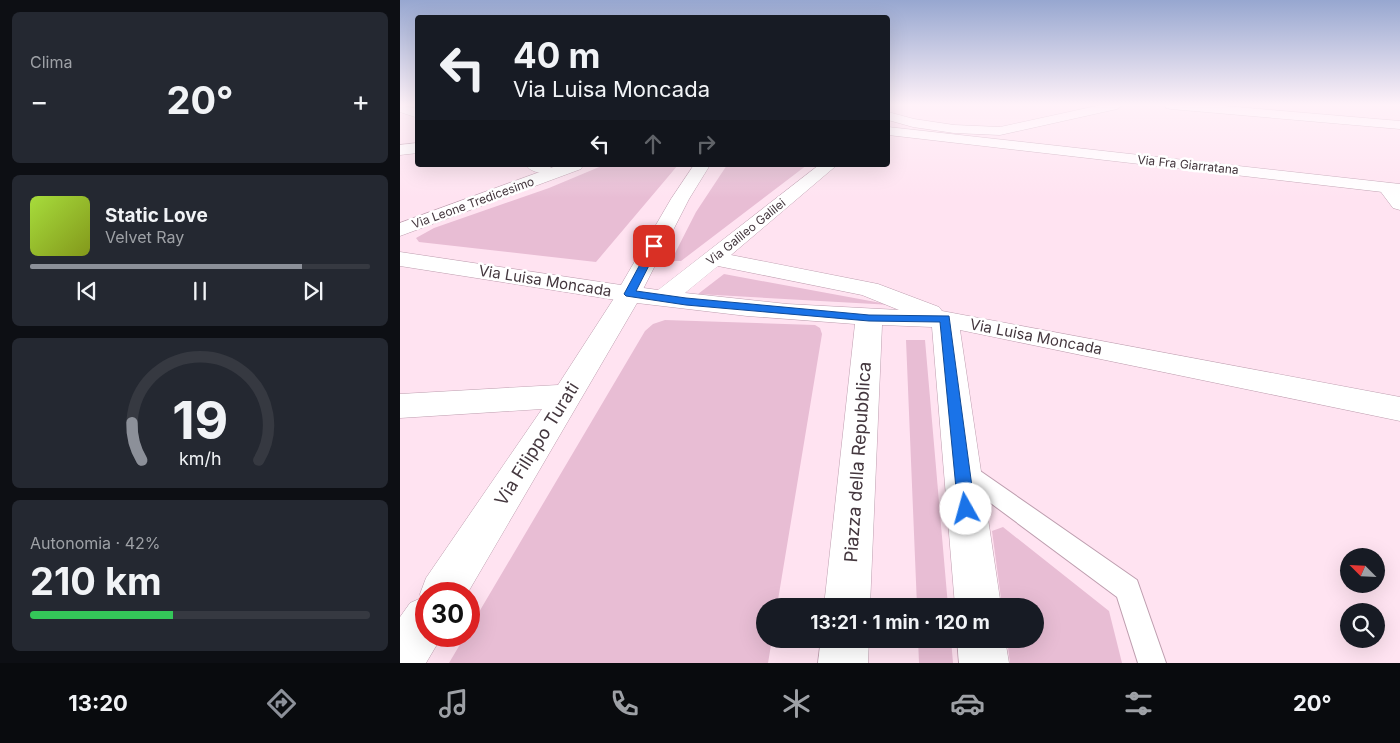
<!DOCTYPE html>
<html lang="it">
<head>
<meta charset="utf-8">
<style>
	:root { --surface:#171b24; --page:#242831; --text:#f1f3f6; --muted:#9ea1a6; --line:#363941; --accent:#8c9099 }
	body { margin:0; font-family:Inter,sans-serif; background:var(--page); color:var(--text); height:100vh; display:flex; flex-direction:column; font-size:19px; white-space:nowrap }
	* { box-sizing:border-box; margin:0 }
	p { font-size:16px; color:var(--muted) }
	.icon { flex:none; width:28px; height:28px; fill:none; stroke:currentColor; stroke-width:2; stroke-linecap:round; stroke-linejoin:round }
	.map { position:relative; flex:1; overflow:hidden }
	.details { display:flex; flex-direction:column; gap:12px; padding:12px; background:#0d0f14; width:400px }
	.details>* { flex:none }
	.guide { position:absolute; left:15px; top:15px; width:475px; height:152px; border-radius:5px; box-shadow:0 5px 20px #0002; background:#171b24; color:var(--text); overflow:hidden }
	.needle { width:32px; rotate:294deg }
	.fabs { position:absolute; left:940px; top:548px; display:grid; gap:10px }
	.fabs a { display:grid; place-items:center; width:45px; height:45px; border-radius:50%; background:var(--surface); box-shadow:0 5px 20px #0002; font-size:25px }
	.speed { position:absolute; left:15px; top:582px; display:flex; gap:10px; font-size:25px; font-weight:700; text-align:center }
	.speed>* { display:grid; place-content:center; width:65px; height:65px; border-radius:50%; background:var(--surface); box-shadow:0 5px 20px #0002; line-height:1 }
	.speed .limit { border:8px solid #d22; background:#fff; color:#111 }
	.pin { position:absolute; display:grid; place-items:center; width:42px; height:42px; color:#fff; margin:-21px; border-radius:10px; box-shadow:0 2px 8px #0006 }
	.me { position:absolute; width:55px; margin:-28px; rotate:353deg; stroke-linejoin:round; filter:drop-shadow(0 0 4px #0008) }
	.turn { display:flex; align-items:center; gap:18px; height:105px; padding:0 15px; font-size:22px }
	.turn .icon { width:65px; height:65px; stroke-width:2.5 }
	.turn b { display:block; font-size:35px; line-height:42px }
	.lanes { display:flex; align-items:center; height:48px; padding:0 15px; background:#0003; justify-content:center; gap:25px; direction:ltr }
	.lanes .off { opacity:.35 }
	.big { font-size:38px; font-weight:700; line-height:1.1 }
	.details .widget { flex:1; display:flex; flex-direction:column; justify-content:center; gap:8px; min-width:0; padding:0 18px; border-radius:8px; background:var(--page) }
	.details .dial { align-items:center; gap:0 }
	.dial svg { height:130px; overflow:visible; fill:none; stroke:var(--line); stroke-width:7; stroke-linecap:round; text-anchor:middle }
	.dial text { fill:var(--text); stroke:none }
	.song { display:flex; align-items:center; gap:15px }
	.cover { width:60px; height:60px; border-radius:8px; background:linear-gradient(135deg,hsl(80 70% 55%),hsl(70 70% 35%)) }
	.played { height:5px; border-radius:2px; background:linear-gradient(90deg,var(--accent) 80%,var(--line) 80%) }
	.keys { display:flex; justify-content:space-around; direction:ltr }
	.heat { display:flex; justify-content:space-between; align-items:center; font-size:28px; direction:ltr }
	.charge { height:8px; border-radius:4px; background:linear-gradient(90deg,#34c759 42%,var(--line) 0) }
	.trip { position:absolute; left:356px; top:598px; width:288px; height:50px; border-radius:25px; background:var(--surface); box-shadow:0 5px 20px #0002; font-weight:700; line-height:50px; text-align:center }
	.menu { display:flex; height:80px; justify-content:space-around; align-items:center; background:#090b0e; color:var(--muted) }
	.menu .icon { width:35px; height:35px }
	.menu .active { color:var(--accent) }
	.menu b { font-size:22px; color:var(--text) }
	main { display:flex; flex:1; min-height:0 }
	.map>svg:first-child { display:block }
	.green { fill:#e8bdd4 }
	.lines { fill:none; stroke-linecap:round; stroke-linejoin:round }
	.lane-casing { stroke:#be9eaf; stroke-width:2 }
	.street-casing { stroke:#be9eaf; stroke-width:1 }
	.secondary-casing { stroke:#be9eaf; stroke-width:1 }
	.lane { fill:#fff; fill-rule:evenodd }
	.street { fill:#fff; fill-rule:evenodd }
	.secondary { fill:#fff; fill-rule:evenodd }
	.route { fill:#1a73e8; stroke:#114b97 }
	.labels { text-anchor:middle; stroke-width:5; stroke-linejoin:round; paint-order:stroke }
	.far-street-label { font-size:12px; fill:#44373e; stroke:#fff }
	.street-label { font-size:15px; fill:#44373e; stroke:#fff }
	.near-street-label { font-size:18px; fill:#44373e; stroke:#fff }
</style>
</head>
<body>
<main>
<section class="details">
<div class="widget"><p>Clima</p>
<div class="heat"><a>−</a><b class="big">20°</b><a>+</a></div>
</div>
<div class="widget">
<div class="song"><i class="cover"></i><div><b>Static Love</b><p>Velvet Ray</p></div></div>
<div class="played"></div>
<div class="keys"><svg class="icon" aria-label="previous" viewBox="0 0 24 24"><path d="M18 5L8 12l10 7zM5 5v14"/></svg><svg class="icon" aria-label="pause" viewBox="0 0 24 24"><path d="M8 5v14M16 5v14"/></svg><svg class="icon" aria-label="next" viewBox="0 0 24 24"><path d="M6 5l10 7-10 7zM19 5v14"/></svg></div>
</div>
<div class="widget dial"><svg viewBox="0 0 100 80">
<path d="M14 69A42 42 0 1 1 86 69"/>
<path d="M14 69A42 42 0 0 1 8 46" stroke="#8c9099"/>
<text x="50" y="56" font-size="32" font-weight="700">19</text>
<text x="50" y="72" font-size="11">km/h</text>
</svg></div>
<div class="widget"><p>Autonomia · 42%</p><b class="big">210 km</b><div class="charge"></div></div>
</section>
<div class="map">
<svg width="1000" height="663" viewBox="0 0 1000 663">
	<rect width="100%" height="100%" fill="#ffe3f1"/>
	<path class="green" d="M204 165H278L196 262 19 242 16 238 34 228 149 188Z
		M327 165H407L281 261H271L296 212Z
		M324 274 492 305 298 294Z
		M265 320 415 325 420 328 422 334 377 606H365V639H372L368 663H49L65 636H69V629L245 331 253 324Z
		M506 340H525L548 606H517Z
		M603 527 709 611 722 663H610L607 639H635V606H602L592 531Z
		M518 639H551L553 663H519Z"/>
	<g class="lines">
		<defs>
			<path id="lane" d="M565 463 573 466 737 580 766 663H738L717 597 557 478 554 472 557 466Z"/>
			<path id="street" d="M0 105 18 109V118L0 112Z
				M701 105H723L717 109 600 135 554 133 513 127 488 120V112L514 119 554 125 600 127Z
				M765 105H813L1000 121V129L771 109 766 108Z
				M18 143V153L0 155V145Z
				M126 165H149L151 168 149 172C141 174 130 172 126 165Z
				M419 165H437L331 255 478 284 539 307 542 311 1000 397V421L560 330 601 606H555L532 327 482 325 470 606H424L455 324 347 316 237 303 67 594H26V636H42L26 663H0V617L10 603 21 598 20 594 26 578 142 409 0 418V394L158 385 220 289 229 286 258 290ZM318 266 462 295 499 310 387 304 285 293Z
				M987 183 993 184 1000 192V210L993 208 978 188 981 184Z
				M421 639H469L468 663H418Z
				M557 639H605L609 663H559Z"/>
			<path id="secondary" d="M488 127 1000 184V194L488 135Z
				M159 165H183L181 169 0 236V223Z
				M294 165H310L289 199 238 299 229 302 0 266V252L221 285 271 199Z"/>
		</defs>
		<use href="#lane" class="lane-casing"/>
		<use href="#street" class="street-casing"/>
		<use href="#secondary" class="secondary-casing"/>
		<use href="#lane" class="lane"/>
		<use href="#street" class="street"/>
		<use href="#secondary" class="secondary"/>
	</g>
	<linearGradient id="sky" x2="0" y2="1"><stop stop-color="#97a7d0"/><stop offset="0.53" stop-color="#fff2f9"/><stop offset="1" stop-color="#fff2f9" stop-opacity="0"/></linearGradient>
	<rect width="1000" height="198" fill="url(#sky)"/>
	<path class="route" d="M251 244H258L259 246 236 291 286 298 469 315 549 316 575 509 572 514 566 516 561 514 558 509 540 322 469 321 286 305 226 296 224 294Z"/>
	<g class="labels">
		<g class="far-street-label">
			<text transform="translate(788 165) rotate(6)" y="4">Via Fra Giarratana</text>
			<text transform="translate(73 203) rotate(-20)" y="4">Via Leone Tredicesimo</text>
			<text transform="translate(346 232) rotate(-39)" y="4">Via Galileo Galilei</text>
		</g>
		<g class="street-label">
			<text transform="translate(145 281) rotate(9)" y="5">Via Luisa Moncada</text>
			<text transform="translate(636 337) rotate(11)" y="5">Via Luisa Moncada</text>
		</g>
		<g class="near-street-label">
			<text transform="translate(137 444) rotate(-58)" y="6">Via Filippo Turati</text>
			<text transform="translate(458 462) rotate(-86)" y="6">Piazza della Repubblica</text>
		</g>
	</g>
</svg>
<div class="fabs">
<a><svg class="needle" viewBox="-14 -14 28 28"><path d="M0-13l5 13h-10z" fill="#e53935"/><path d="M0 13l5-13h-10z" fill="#9ea1a6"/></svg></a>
<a><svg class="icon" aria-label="search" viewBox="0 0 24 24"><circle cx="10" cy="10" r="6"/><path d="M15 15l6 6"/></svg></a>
</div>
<div class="speed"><div class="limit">30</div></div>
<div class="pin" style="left:254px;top:246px;background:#d93025"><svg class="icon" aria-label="arrive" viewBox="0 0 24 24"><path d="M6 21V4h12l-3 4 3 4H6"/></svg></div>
<svg class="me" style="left:566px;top:509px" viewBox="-20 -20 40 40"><circle r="19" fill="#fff"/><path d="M0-13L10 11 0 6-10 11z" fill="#1a73e8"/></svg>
<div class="trip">13:21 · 1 min · 120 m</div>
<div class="guide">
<div class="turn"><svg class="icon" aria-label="left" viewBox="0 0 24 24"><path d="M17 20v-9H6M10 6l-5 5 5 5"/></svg><div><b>40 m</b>Via Luisa Moncada</div></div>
<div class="lanes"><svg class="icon" aria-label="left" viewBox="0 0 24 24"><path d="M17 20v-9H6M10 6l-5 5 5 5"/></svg><svg class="icon off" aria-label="ahead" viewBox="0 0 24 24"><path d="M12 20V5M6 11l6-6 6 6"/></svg><svg class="icon off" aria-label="right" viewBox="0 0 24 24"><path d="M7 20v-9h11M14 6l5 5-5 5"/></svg></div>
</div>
</div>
</main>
<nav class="menu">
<b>13:20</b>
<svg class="icon active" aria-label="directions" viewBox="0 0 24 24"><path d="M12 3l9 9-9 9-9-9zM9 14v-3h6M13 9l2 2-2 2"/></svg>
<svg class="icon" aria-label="music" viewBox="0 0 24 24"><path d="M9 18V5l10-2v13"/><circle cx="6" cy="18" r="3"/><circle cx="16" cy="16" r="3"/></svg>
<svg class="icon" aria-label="phone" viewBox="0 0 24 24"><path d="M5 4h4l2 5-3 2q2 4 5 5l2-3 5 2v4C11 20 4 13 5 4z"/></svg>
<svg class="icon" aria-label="climate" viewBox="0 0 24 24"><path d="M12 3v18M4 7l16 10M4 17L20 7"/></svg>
<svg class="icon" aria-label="car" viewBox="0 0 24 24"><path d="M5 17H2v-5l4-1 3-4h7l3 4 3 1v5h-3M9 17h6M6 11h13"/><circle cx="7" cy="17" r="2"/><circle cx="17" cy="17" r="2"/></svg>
<svg class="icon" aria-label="filters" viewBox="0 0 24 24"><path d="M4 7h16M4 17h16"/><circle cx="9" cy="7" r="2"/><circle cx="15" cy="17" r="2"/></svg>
<b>20°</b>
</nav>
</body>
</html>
